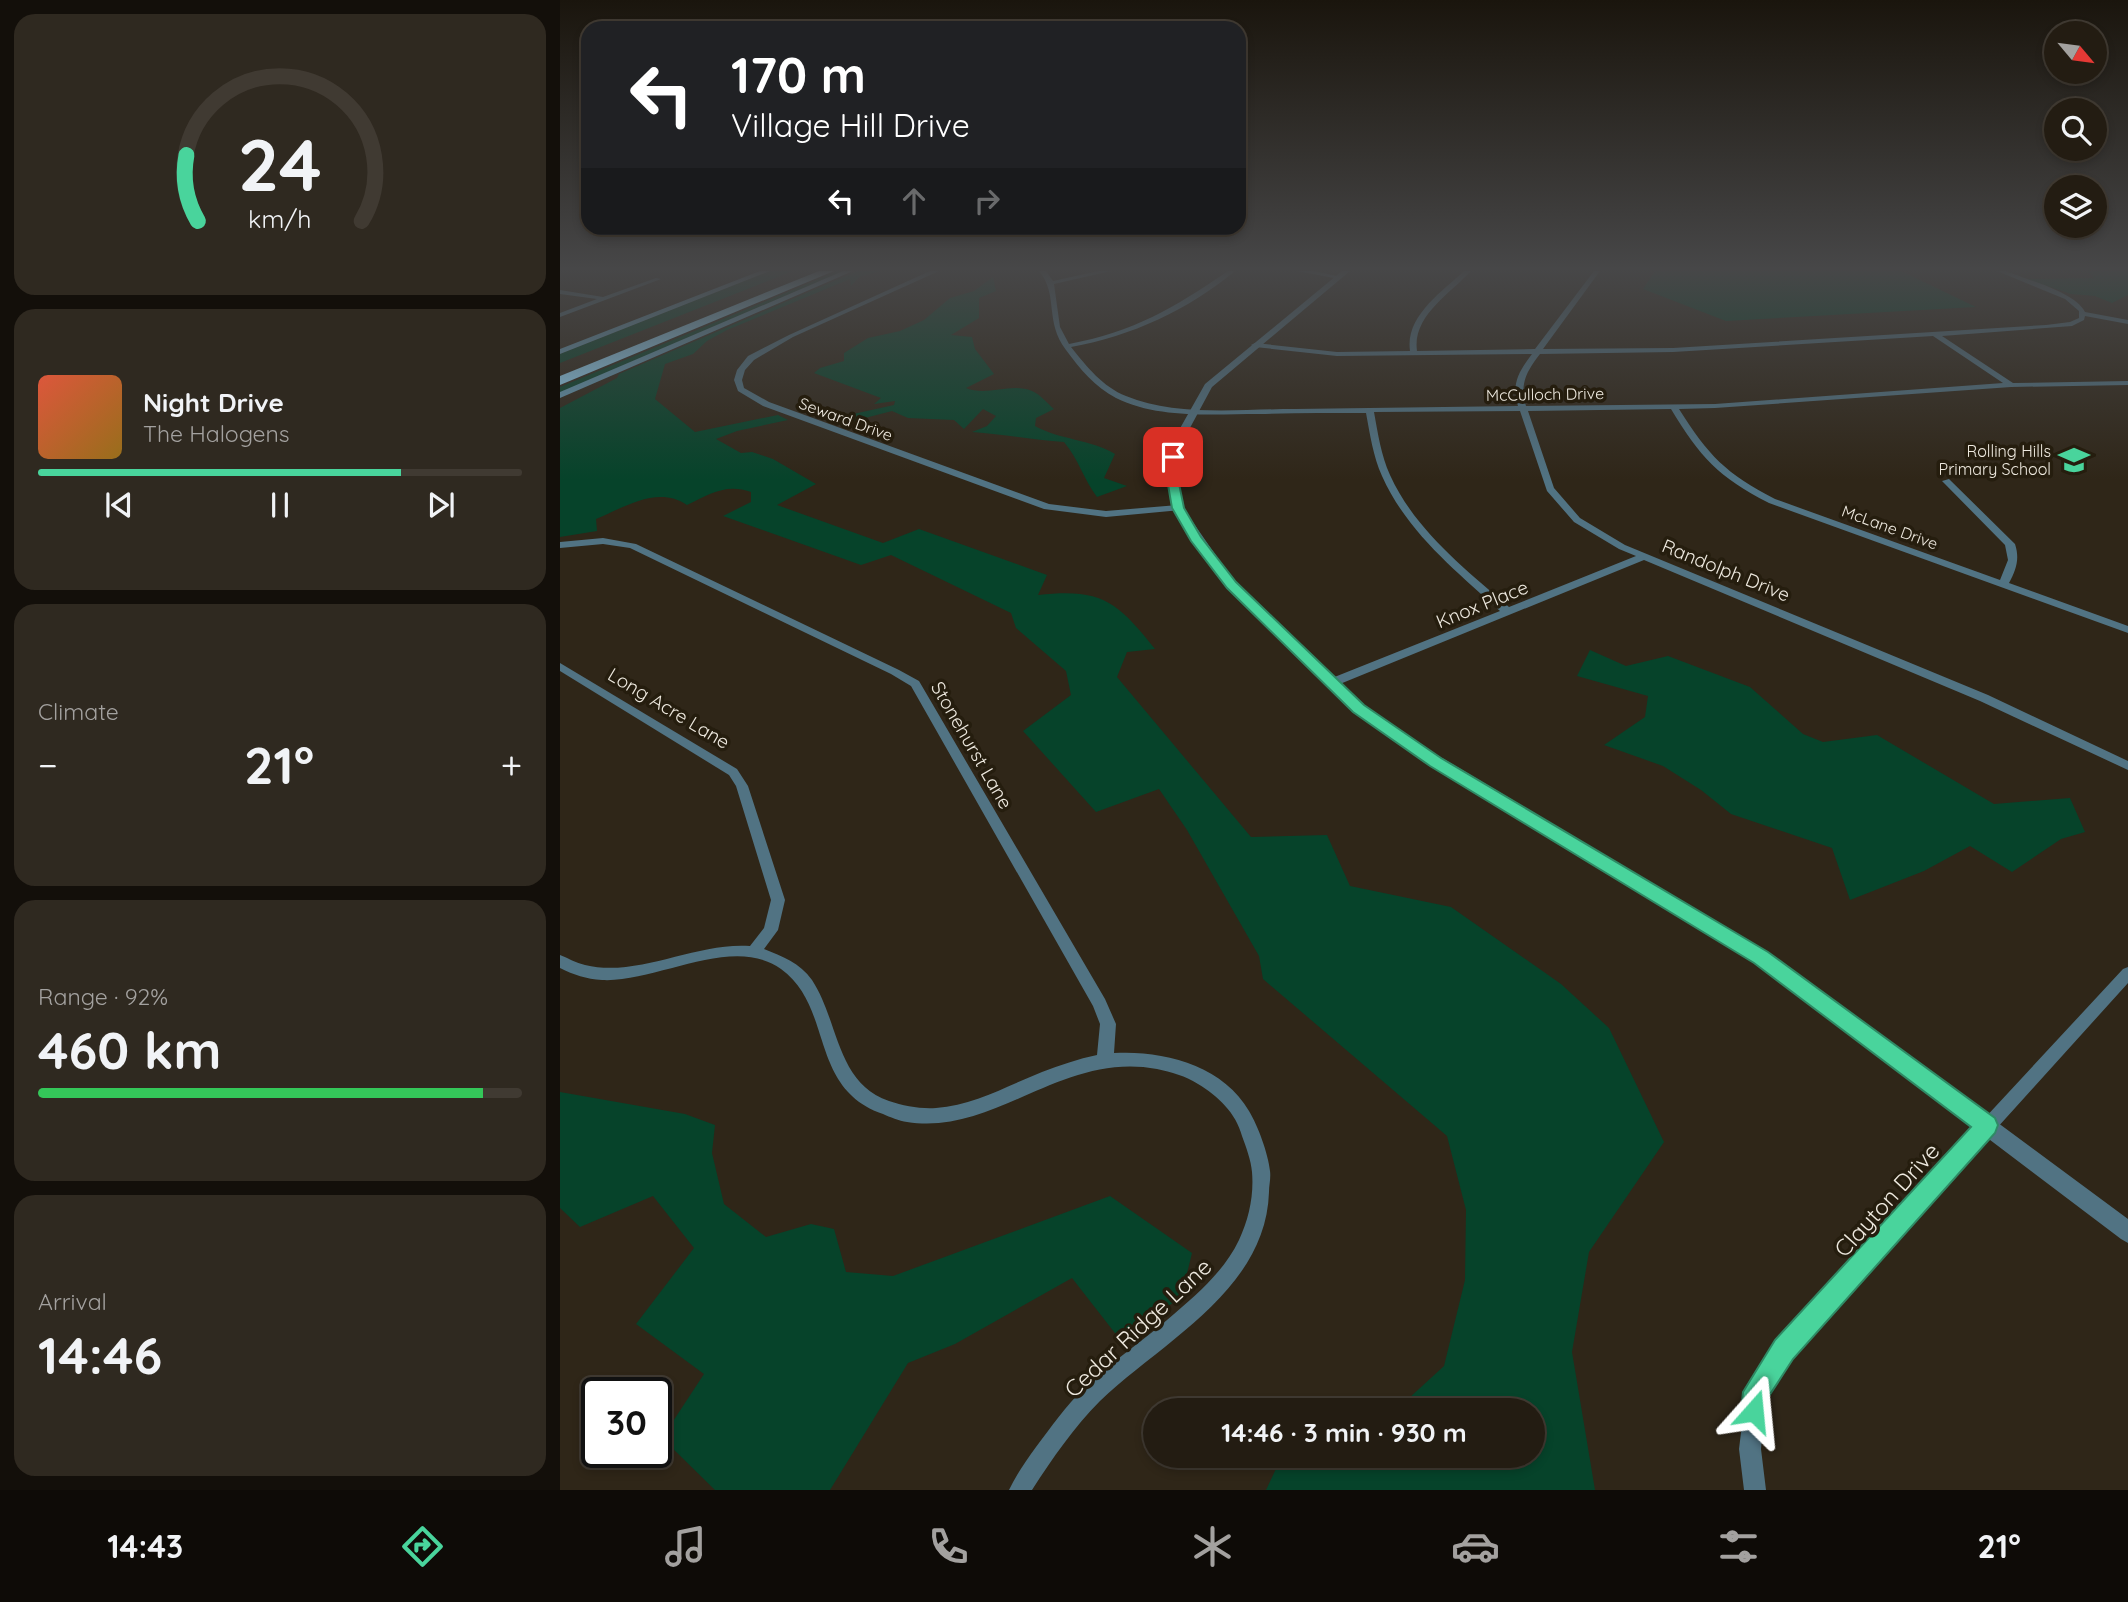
<!DOCTYPE html>
<html lang="en">
<head>
<meta charset="utf-8">
<style>
	:root { --surface:#231c12; --page:#2f2920; --text:#f1f3f6; --muted:#a3a19f; --line:#403a32; --accent:#49d49c }
	body { margin:0; font-family:Quicksand,sans-serif; background:var(--page); color:var(--text); height:100vh; display:flex; flex-direction:column; font-size:26px; white-space:nowrap }
	* { box-sizing:border-box; margin:0 }
	p { font-size:23px; color:var(--muted) }
	.icon { flex:none; width:38px; height:38px; fill:none; stroke:currentColor; stroke-width:2; stroke-linecap:round; stroke-linejoin:round }
	.map { position:relative; flex:1; overflow:hidden }
	.sheet { display:flex; flex-direction:column; gap:14px; padding:14px; background:#130f0a; width:560px }
	.sheet>* { flex:none }
	.hud { position:absolute; left:21px; top:21px; width:665px; height:214px; border-radius:21px; box-shadow:0 4px 10px #0003,0 0 0 2px var(--line); background:#202124; color:#fff; overflow:hidden }
	.needle { width:46px; rotate:119deg }
	.fabs { position:absolute; left:1484px; top:21px; display:grid; gap:14px }
	.fabs a { display:grid; place-items:center; width:63px; height:63px; border-radius:50%; background:var(--surface); box-shadow:0 4px 10px #0003,0 0 0 2px var(--line); font-size:35px }
	.speed { position:absolute; left:21px; top:1377px; display:flex; gap:14px; font-size:35px; font-weight:700; text-align:center }
	.speed>* { display:grid; place-content:center; width:91px; height:91px; border-radius:50%; background:var(--surface); box-shadow:0 4px 10px #0003,0 0 0 2px var(--line); line-height:1 }
	.speed .limit { border:4px solid #111; border-radius:10px; background:#fff; color:#111 }
	.pin { position:absolute; display:grid; place-items:center; width:60px; height:60px; color:#fff; margin:-30px; border-radius:14px; box-shadow:0 4px 10px #0006 }
	.me { position:absolute; width:77px; margin:-38px; rotate:18deg; stroke-linejoin:round; filter:drop-shadow(0 0 5px #0008) }
	.turn { display:flex; align-items:center; gap:24px; height:147px; padding:0 35px; font-size:32px }
	.turn .icon { width:91px; height:91px; stroke-width:2.5 }
	.turn b { display:block; font-size:49px; line-height:60px }
	.lanes { display:flex; align-items:center; height:66px; padding:0 35px; background:#0003; justify-content:center; gap:35px; direction:ltr }
	.lanes .off { opacity:.35 }
	.big { font-size:52px; font-weight:800; line-height:1.1 }
	.sheet .widget { flex:1; display:flex; flex-direction:column; justify-content:center; gap:10px; min-width:0; padding:0 24px; border-radius:21px; background:var(--page) }
	.sheet .dial { align-items:center; gap:0 }
	.dial svg { height:182px; overflow:visible; fill:none; stroke:var(--line); stroke-width:7; stroke-linecap:round; text-anchor:middle }
	.dial text { fill:var(--text); stroke:none }
	.song { display:flex; align-items:center; gap:21px }
	.cover { width:84px; height:84px; border-radius:10px; background:linear-gradient(135deg,hsl(10 70% 55%),hsl(40 70% 35%)) }
	.played { height:7px; border-radius:4px; background:linear-gradient(90deg,var(--accent) 75%,var(--line) 75%) }
	.keys { display:flex; justify-content:space-around; direction:ltr }
	.heat { display:flex; justify-content:space-between; align-items:center; font-size:38px; direction:ltr }
	.charge { height:10px; border-radius:5px; background:linear-gradient(90deg,#34c759 92%,var(--line) 0) }
	.trip { position:absolute; left:583px; top:1398px; width:402px; height:70px; border-radius:35px; background:var(--surface); box-shadow:0 4px 10px #0003,0 0 0 2px var(--line); font-weight:800; line-height:70px; text-align:center }
	.tabs { display:flex; height:112px; justify-content:space-around; align-items:center; background:#0e0b07; color:var(--muted) }
	.tabs .icon { width:49px; height:49px }
	.tabs .selected { color:var(--accent) }
	.tabs b { font-size:32px; color:var(--text) }
	main { display:flex; flex:1; min-height:0 }
	.map>svg:first-child { display:block }
	.green { fill:#06432a }
	.lines { fill:none; stroke-linecap:round; stroke-linejoin:round }
	.minor { fill:#517383; fill-rule:evenodd }
	.tertiary { fill:#517383; fill-rule:evenodd }
	.secondary { fill:#669db7; fill-rule:evenodd }
	.motorway { fill:#95d9fa; fill-rule:evenodd }
	.route { fill:#49d49c; stroke:#2f8a65; stroke-width:2 }
	.labels { text-anchor:middle; stroke-width:7; stroke-linejoin:round; paint-order:stroke }
	.far-street-label { font-size:16px; fill:#eee9df; stroke:#251d0e }
	.far-poi-label { font-size:16px; fill:#eee9df; stroke:#251d0e; text-anchor:end }
	.street-label { font-size:19px; fill:#eee9df; stroke:#251d0e }
	.near-street-label { font-size:23px; fill:#eee9df; stroke:#251d0e }
</style>
</head>
<body>
<main>
<section class="sheet">
<div class="widget dial"><svg viewBox="0 0 100 80">
<path d="M14 69A42 42 0 1 1 86 69"/>
<path d="M14 69A42 42 0 0 1 9 40" stroke="#49d49c"/>
<text x="50" y="56" font-size="32" font-weight="700">24</text>
<text x="50" y="72" font-size="11">km/h</text>
</svg></div>
<div class="widget">
<div class="song"><i class="cover"></i><div><b>Night Drive</b><p>The Halogens</p></div></div>
<div class="played"></div>
<div class="keys"><svg class="icon" aria-label="previous" viewBox="0 0 24 24"><path d="M18 5L8 12l10 7zM5 5v14"/></svg><svg class="icon" aria-label="pause" viewBox="0 0 24 24"><path d="M8 5v14M16 5v14"/></svg><svg class="icon" aria-label="next" viewBox="0 0 24 24"><path d="M6 5l10 7-10 7zM19 5v14"/></svg></div>
</div>
<div class="widget"><p>Climate</p>
<div class="heat"><a>−</a><b class="big">21°</b><a>+</a></div>
</div>
<div class="widget"><p>Range · 92%</p><b class="big">460 km</b><div class="charge"></div></div>
<div class="widget"><p>Arrival</p><b class="big">14:46</b></div>
</section>
<div class="map">
<svg width="1568" height="1490" viewBox="0 0 1568 1490">
	<rect width="100%" height="100%" fill="#2f2618"/>
	<path class="green" d="M210 271H233L0 363V354Z
		M278 271H283L0 393V387Z
		M297 271H320L299 277 291 286 290 279 167 330 147 341 133 354 105 364 95 399 135 432 218 415 228 420 177 431 156 439 181 453 192 452 213 459 256 484 217 505 323 543 359 529 487 575 478 595C541 588 557 601 595 649L567 652 557 677 691 837 767 835 790 886 891 907 1001 984 1049 1028 1104 1142 1029 1252 1012 1352 1035 1490H706L722 1456H973V1410H836L884 1366 905 1280 906 1210 887 1136 703 979 699 956 627 830 599 789 536 812 463 731 511 695 506 671 456 628 451 613 331 555 301 565 163 516 191 502V492C166 483 150 494 127 505 98 485 65 507 36 519L37 531 0 537V408L57 378 59 374Z
		M1095 271H1341L1416 307 1166 321 1083 289Z
		M1528 271H1568V295L1552 303 1535 296 1511 294 1467 279 1534 278Z
		M433 277 436 291 419 298V318L391 335 412 337 415 349 434 374 406 388C427 397 451 382 472 391 480 394 487 403 494 409L476 418 475 426C500 440 530 439 555 454L544 478 567 486 537 497C523 478 519 460 504 442 473 440 443 434 412 432L427 426 436 416 423 409 404 429 394 420 348 418 332 411 282 424 266 420 334 405 335 401 314 404 321 398 254 373 260 368 284 361V353L308 338 340 331 364 320 390 298 414 291Z
		M1030 650 1066 666 1108 656 1190 687 1243 734 1263 742 1317 735 1434 804 1510 798 1525 832 1501 839 1452 872 1410 846 1364 871 1290 900 1272 848 1171 814 1141 790 1103 766 1044 745 1085 717 1088 696 1017 676Z
		M0 1092 125 1114 155 1125 152 1153 164 1204 206 1237 251 1224 274 1229 286 1272 333 1276 550 1196 632 1253 621 1298 558 1337 512 1278 395 1344 348 1363 270 1490H155L102 1438 144 1374 76 1324 134 1248 93 1196 20 1227 0 1208Z"/>
	<g class="lines">
		<path class="minor" d="M370 271H379L233 337 194 360 185 370 182 380 184 388 209 402 489 504 546 511 618 505 623 508 621 510 546 517 484 509 203 406 178 391 174 380 177 370 188 356 229 335Z
			M479 271H486L493 281 538 271H551L494 284 500 327 509 344C573 332 614 308 668 271H675C628 310 572 336 511 347 527 367 543 387 566 396 616 417 682 409 735 409 809 408 884 407 958 406 951 384 959 371 972 354L777 356 695 347 691 345 695 343 777 352 850 351C845 316 882 292 904 271H911C890 294 852 316 857 351L975 349 1034 271H1040L983 349 1113 348 1486 325 1510 322 1519 318V311L1505 299 1437 271H1446C1467 280 1515 292 1525 312L1568 320V324L1525 316 1524 320 1512 326 1382 336 1453 383 1568 381V385L1451 387 1155 408 1119 409C1148 455 1166 474 1215 499L1440 580 1448 560 1445 545 1382 481 1389 479 1455 544C1460 559 1456 570 1449 583L1568 626V633L1209 503C1158 477 1140 457 1111 409L968 411 994 488 1020 518 1065 545 1428 695 1568 761V770L1420 701 1084 560 775 686H767L765 683 767 680 940 611C896 571 847 532 822 476 813 456 810 434 806 413 770 413 735 413 699 414 653 414 598 419 556 398 535 387 520 369 506 350 484 321 499 295 479 271ZM1373 336 1443 383 1155 404 966 406C959 384 967 371 980 354L1113 352ZM960 411 987 491 1014 522 1059 549 1076 556 949 607C905 569 855 530 830 475 821 455 818 434 814 412Z
			M737 271H753L782 277 779 279Z
			M96 278 101 279 0 317V313L37 299 0 294V290L43 297Z
			M43 538 76 544 339 670 359 681 545 999 556 1024 554 1053C602 1050 663 1065 689 1111 698 1126 708 1153 710 1171 711 1178 709 1185 709 1192 706 1290 603 1341 540 1401 514 1427 492 1459 472 1490H449C456 1475 466 1461 476 1447 491 1427 506 1406 524 1388 550 1363 580 1343 607 1320 634 1297 664 1272 679 1240 689 1219 694 1195 692 1172 691 1160 686 1147 682 1136 676 1113 658 1096 638 1084 626 1076 611 1072 597 1069 501 1051 435 1136 347 1122 339 1121 330 1117 323 1114 248 1088 274 1007 221 969 172 934 97 983 42 980 26 979 14 975 0 968V955C8 958 16 963 25 965 78 978 135 942 190 946L204 928 211 900 176 786 169 775 0 671V663L177 769 188 786 225 900 218 930 204 949C222 956 240 963 252 980 279 1021 276 1083 329 1101 344 1106 360 1109 376 1108 414 1105 447 1086 482 1072 500 1065 518 1059 537 1055L540 1024 533 1006 351 686 331 674 70 548 43 544 0 548V542Z
			M1568 967V983L1231 1356 1206 1395 1201 1449 1206 1490H1184L1179 1449 1186 1392 1217 1342 1563 969Z"/>
		<path class="tertiary" d="M782 271H790L652 387 624 439 618 457 617 479 623 508 675 583 804 706 842 734 1207 952 1568 1219V1243L1561 1239 1195 962 832 740 794 712 667 587 613 508 607 479 608 457 614 439 645 384Z"/>
		<path class="secondary" d="M200 271H210L0 354V349Z
			M283 271H293L0 398V392Z"/>
		<path class="motorway" d="M259 271H274L0 385V376Z"/>
	</g>
	<linearGradient id="sky" x2="0" y2="1"><stop stop-color="#1a150d"/><stop offset="0.56" stop-color="#474748"/><stop offset="1" stop-color="#474748" stop-opacity="0"/></linearGradient>
	<rect width="1568" height="480" fill="url(#sky)"/>
	<path class="route" d="M613 454 619 457 618 479 624 508 641 537 676 582 804 705 881 758 1208 952 1435 1118 1438 1125 1435 1133 1233 1359 1209 1396 1204 1421 1194 1424 1185 1421 1181 1411 1183 1392 1215 1340 1411 1127 1194 963 870 766 793 712 667 588 631 541 612 508 607 479V457Z"/>
	<defs>
		<symbol id="school-bare" viewBox="-9 -9 18 18"><path d="M0-5L7-2L0 1L-7-2ZM-4 1L0 2.5L4 1V4Q0 6-4 4Z" fill="#49d49c" stroke="#251d0e" stroke-width="2.5" paint-order="stroke"/></symbol>
	</defs>
	<g fill-rule="evenodd">
		<use href="#school-bare" x="1492" y="438" width="44" height="44"/>
	</g>
	<g class="labels">
		<g class="far-street-label">
			<text transform="translate(985 394) rotate(-1)" y="6">McCulloch Drive</text>
			<text transform="translate(286 419) rotate(20)" y="6">Seward Drive</text>
			<text transform="translate(1330 527) rotate(20)" y="6">McLane Drive</text>
		</g>
		<g class="far-poi-label">
			<text x="1491" y="457">Rolling Hills<tspan x="1491" dy="18">Primary School</tspan></text>
		</g>
		<g class="street-label">
			<text transform="translate(1166 570) rotate(22)" y="7">Randolph Drive</text>
			<text transform="translate(922 604) rotate(-22)" y="7">Knox Place</text>
			<text transform="translate(109 708) rotate(31)" y="7">Long Acre Lane</text>
			<text transform="translate(412 745) rotate(60)" y="7">Stonehurst Lane</text>
		</g>
		<g class="near-street-label">
			<text transform="translate(1327 1200) rotate(-48)" y="8">Clayton Drive</text>
			<text transform="translate(578 1328) rotate(-43)" y="8">Cedar Ridge Lane</text>
		</g>
	</g>
</svg>
<div class="fabs">
<a><svg class="needle" viewBox="-14 -14 28 28"><path d="M0-13l5 13h-10z" fill="#e53935"/><path d="M0 13l5-13h-10z" fill="#a3a19f"/></svg></a>
<a><svg class="icon" aria-label="search" viewBox="0 0 24 24"><circle cx="10" cy="10" r="6"/><path d="M15 15l6 6"/></svg></a>
<a><svg class="icon" aria-label="layers" viewBox="0 0 24 24"><path d="M12 4l9 5-9 5-9-5zM3 14l9 5 9-5"/></svg></a>
</div>
<div class="speed"><div class="limit">30</div></div>
<div class="pin" style="left:613px;top:457px;background:#d93025"><svg class="icon" aria-label="arrive" viewBox="0 0 24 24"><path d="M6 21V4h12l-3 4 3 4H6"/></svg></div>
<svg class="me" style="left:1194px;top:1411px" viewBox="-20 -20 40 40"><path d="M0-17L14 15 0 8-14 15z" fill="#49d49c" stroke="#fff" stroke-width="4"/></svg>
<div class="trip">14:46 · 3 min · 930 m</div>
<div class="hud">
<div class="turn"><svg class="icon" aria-label="left" viewBox="0 0 24 24"><path d="M17 20v-9H6M10 6l-5 5 5 5"/></svg><div><b>170 m</b>Village Hill Drive</div></div>
<div class="lanes"><svg class="icon" aria-label="left" viewBox="0 0 24 24"><path d="M17 20v-9H6M10 6l-5 5 5 5"/></svg><svg class="icon off" aria-label="ahead" viewBox="0 0 24 24"><path d="M12 20V5M6 11l6-6 6 6"/></svg><svg class="icon off" aria-label="right" viewBox="0 0 24 24"><path d="M7 20v-9h11M14 6l5 5-5 5"/></svg></div>
</div>
</div>
</main>
<nav class="tabs">
<b>14:43</b>
<svg class="icon selected" aria-label="directions" viewBox="0 0 24 24"><path d="M12 3l9 9-9 9-9-9zM9 14v-3h6M13 9l2 2-2 2"/></svg>
<svg class="icon" aria-label="music" viewBox="0 0 24 24"><path d="M9 18V5l10-2v13"/><circle cx="6" cy="18" r="3"/><circle cx="16" cy="16" r="3"/></svg>
<svg class="icon" aria-label="phone" viewBox="0 0 24 24"><path d="M5 4h4l2 5-3 2q2 4 5 5l2-3 5 2v4C11 20 4 13 5 4z"/></svg>
<svg class="icon" aria-label="climate" viewBox="0 0 24 24"><path d="M12 3v18M4 7l16 10M4 17L20 7"/></svg>
<svg class="icon" aria-label="car" viewBox="0 0 24 24"><path d="M5 17H2v-5l4-1 3-4h7l3 4 3 1v5h-3M9 17h6M6 11h13"/><circle cx="7" cy="17" r="2"/><circle cx="17" cy="17" r="2"/></svg>
<svg class="icon" aria-label="filters" viewBox="0 0 24 24"><path d="M4 7h16M4 17h16"/><circle cx="9" cy="7" r="2"/><circle cx="15" cy="17" r="2"/></svg>
<b>21°</b>
</nav>
</body>
</html>
